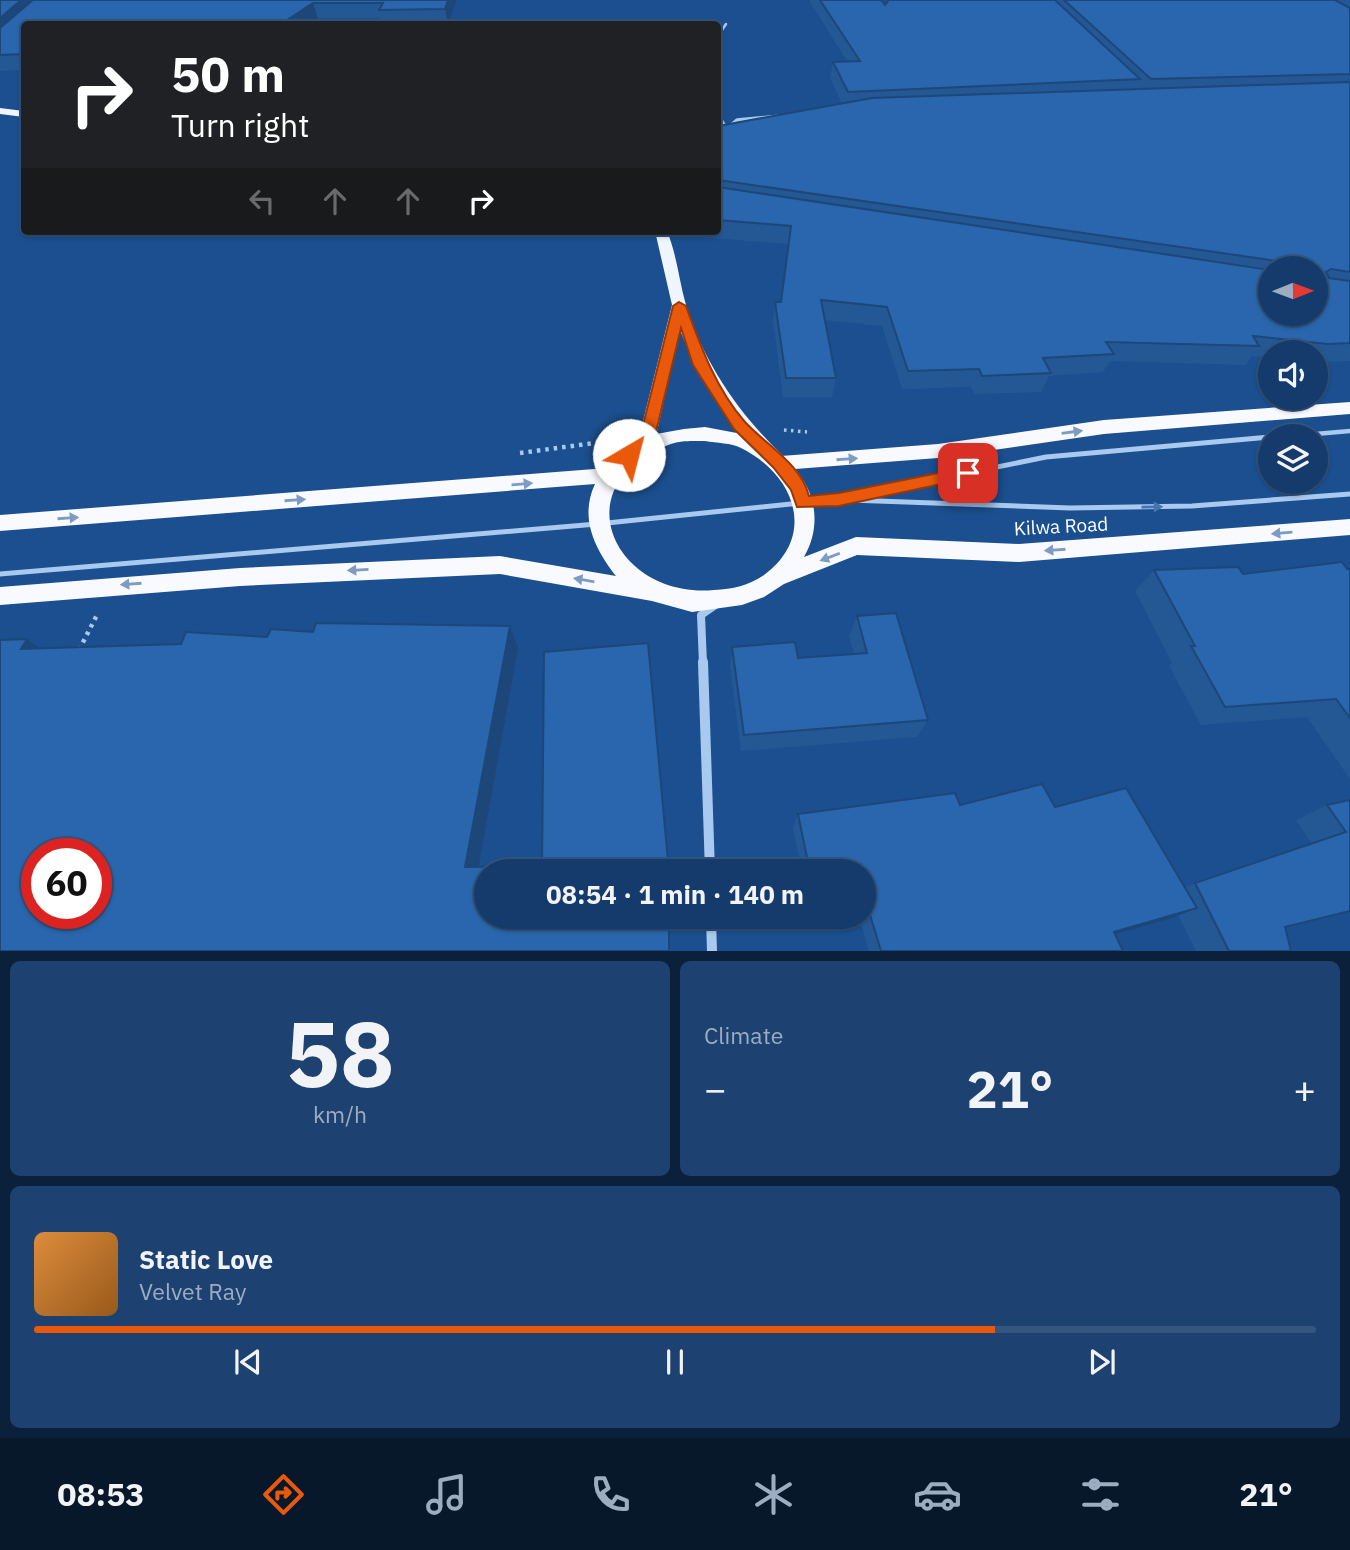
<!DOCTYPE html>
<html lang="en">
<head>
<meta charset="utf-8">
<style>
	:root { --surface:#143b6b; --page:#1d4271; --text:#f1f3f6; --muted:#9dadc1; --line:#33557e; --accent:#ea580c }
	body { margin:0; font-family:"IBM Plex Sans",sans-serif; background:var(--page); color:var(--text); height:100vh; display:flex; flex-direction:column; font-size:26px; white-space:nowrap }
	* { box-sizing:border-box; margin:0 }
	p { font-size:23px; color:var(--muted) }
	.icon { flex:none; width:38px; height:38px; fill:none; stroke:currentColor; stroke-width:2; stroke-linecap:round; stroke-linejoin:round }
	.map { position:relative; height:951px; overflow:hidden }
	.panel { display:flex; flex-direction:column; gap:10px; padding:10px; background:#0b203b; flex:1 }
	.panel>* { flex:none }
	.hud { position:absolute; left:21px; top:21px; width:700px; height:214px; border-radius:7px; box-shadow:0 2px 5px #0004,0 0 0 2px var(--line); background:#202124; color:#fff; overflow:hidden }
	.needle { width:46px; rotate:89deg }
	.buttons { position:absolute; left:1258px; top:256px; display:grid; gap:14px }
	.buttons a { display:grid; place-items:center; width:70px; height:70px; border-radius:50%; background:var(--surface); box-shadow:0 2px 5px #0004,0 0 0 2px var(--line); font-size:35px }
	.speed { position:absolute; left:21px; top:838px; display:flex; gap:14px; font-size:35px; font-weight:700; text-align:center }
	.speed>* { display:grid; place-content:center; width:91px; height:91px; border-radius:50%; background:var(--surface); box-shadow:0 2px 5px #0004,0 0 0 2px var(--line); line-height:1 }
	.speed .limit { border:10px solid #d22; background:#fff; color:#111 }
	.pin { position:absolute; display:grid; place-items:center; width:60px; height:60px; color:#fff; margin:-30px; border-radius:14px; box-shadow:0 4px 10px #0006 }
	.me { position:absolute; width:77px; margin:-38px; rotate:37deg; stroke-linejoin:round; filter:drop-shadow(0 0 5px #0008) }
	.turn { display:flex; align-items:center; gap:24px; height:147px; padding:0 35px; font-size:32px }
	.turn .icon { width:91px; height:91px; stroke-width:2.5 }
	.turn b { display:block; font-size:49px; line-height:60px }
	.lanes { display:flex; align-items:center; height:66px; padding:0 35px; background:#0003; justify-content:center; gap:35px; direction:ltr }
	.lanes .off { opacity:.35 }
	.big { font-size:52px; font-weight:800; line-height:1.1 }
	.panel .card { flex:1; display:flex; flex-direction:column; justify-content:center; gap:10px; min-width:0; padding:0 24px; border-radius:10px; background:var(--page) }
	.panel .dial { align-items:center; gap:0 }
	.dial b { font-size:91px; line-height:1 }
	.song { display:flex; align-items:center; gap:21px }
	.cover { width:84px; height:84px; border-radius:10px; background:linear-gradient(135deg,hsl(30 70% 55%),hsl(30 70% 35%)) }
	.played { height:7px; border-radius:4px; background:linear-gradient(90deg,var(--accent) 75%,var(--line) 75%) }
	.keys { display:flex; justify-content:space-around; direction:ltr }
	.heat { display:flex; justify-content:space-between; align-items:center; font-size:38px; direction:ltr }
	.panel .tiles { flex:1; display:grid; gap:10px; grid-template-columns:1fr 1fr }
	.card:last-child { grid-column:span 2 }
	.trip { position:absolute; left:474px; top:859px; width:402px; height:70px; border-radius:35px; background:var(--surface); box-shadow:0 2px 5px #0004,0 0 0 2px var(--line); font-weight:800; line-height:70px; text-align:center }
	.tabs { display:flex; height:112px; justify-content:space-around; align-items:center; background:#08182b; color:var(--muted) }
	.tabs .icon { width:49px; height:49px }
	.tabs .selected { color:var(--accent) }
	.tabs b { font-size:32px; color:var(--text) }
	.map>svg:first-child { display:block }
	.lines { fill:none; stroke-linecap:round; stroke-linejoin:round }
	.path-far1 { stroke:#a9c9ee; stroke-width:3.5; stroke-dasharray:2.5 4.5; stroke-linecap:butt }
	.path { stroke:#a9c9ee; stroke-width:4.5; stroke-dasharray:3.5 5; stroke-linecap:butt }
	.service-far3 { stroke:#a9c9ee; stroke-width:2.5 }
	.service-far2 { stroke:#a9c9ee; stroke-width:3.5 }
	.service-far1 { stroke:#a9c9ee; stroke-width:4.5 }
	.service { stroke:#a9c9ee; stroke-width:5 }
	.minor-far1 { stroke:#a9c9ee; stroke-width:8 }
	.minor { stroke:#a9c9ee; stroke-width:10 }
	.primary { fill:#f0f6ff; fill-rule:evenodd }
	.trunk { fill:#f8faff; fill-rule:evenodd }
	.wall { fill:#245895; fill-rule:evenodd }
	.shaded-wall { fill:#1d4779 }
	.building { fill:#2a66ad; stroke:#1d4779; stroke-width:2; fill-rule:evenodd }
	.oneway { fill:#7e9cc1 }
	.oneway2 { fill:#4674ac }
	.route { fill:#ea580c; stroke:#983908; stroke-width:2 }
	.labels { text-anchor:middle; stroke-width:7; stroke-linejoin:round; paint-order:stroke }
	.street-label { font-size:19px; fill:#fff; stroke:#1b4f8f }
</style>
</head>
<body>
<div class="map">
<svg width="1350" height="952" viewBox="0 0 1350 952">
	<rect width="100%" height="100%" fill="#1b4f8f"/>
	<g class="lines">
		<path class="path-far1" d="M784 430 807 432"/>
		<path class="path" d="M520 453 602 442
			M79 650 97 615"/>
		<path class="service-far3" d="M718 36 726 24"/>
		<path class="service-far2" d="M718 115 724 125
			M718 136 737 120 780 116"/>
		<path class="service-far1" d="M1292 436 1350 431"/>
		<path class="service" d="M1290 436 1313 434
			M849 500 1070 508 1192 506 1350 494
			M607 523 839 499 1046 457 1270 437
			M0 574 597 524"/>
		<path class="minor-far1" d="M703 664 701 615 717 604"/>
		<path class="minor" d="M703 662 710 872
			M711 917 712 952"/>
		<path class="primary" d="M0 108 24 111V117L0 114Z
			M655 231H667C677 255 679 281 686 305 705 365 738 412 782 455L785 460 782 465H770C731 425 701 383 680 330L656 436 633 462 627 463 618 457 640 433 672 305Z"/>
		<path class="trunk" d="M1350 402V414L1104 434 938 458 795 469C817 494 821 528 804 557L856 537 1019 544 1350 519V535L1019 562 857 555 784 584 764 597 742 605 692 612 652 601 500 574 240 586 0 605V587L240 568 500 556 616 576C595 549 579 518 595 484L0 531V515L607 468 617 455 656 434 684 429 705 427 742 434 781 456 938 444 1104 420ZM705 441C717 443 731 443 741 448 794 474 818 535 764 575 748 586 733 589 714 590 615 599 561 486 668 445 679 440 693 441 705 441Z"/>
	</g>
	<path class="wall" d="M0 0H457L448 24H383L381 18H318L309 24H24V70L0 71Z
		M810 0H881L885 5 889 0H1350V361L1316 362V352H1270V358L1252 356 1245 365 1110 361 1103 372 1049 376 1041 392 974 394 971 387 902 389 882 326 824 320 836 378 832 397H783L773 320 775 302H781L788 244 700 237V231H718V126L842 104 830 78 833 62 847 61 810 2ZM1270 268H1316L1270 313Z
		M1347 569H1350V779L1307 717 1201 725 1169 666 1172 663 1135 591 1154 570 1243 574Z
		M857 616 928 720 917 737 741 751 730 666 732 647 798 658 854 654 849 636Z
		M1350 800V912L1286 928 1291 951H1196L1178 915 1115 934 1123 951H869L859 917 812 924 811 917H864V872H802L793 827 798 814 960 805 1055 807 1185 887 1312 844 1296 820 1327 805Z"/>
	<path class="shaded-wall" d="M21 0H47L0 42V18Z
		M448 0H457L448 24 445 9Z
		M313 3 318 18 309 24H281Z
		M510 626 518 648 476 881 465 867Z
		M27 639 58 661 21 649Z
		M1197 908 1172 918 1092 941 1114 932Z"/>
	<path class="building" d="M0 0H21L0 18Z
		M33 0H448L445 9 379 10 383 3H313L281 24H24V54L0 55V28Z
		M820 0H881L885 5 889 0H1055L1140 79 848 92 833 62 860 61Z
		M1064 0H1335L1350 8V74L1151 79Z
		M1350 82V272L1331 269 1326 272 1329 278 1350 281V343L1327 344 1253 336 1259 346 1106 342 1114 354 1043 358 1051 373 982 376 979 369 908 371 887 307 821 300 836 378H786L775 302H781L791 226 718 220V187L1270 270V313H1316V268H1288L1284 262 718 180V126L872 98Z
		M1342 562 1347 569H1350V718L1336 699 1225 707 1191 646H1195L1154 570 1238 567 1243 574Z
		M896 613 928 720 744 735 732 647 795 642 798 658 867 653 857 616Z
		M316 623 510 626 465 867 542 866 544 652 648 643 669 872H486V917H669V951H0V640L27 639 21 649 181 644 186 632 267 637 271 629 313 632ZM37 854H96V914H37Z
		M1042 784 1055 807 1126 788 1197 908 1114 932 1123 951H881L868 908H864V872H810L798 814 955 793 960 805Z
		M1350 800V911L1285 927 1291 951H1229L1195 883 1346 832 1327 805Z"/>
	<defs><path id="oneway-solid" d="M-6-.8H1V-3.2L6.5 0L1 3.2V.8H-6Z" transform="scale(1.75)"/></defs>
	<g class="oneway">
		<use href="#oneway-solid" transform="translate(1072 432) rotate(-8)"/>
		<use href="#oneway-solid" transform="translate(847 459) rotate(-4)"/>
		<use href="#oneway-solid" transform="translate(522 484) rotate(-5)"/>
		<use href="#oneway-solid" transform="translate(295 500) rotate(-4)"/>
		<use href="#oneway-solid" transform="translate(68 518) rotate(-4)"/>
		<use href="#oneway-solid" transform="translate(1282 533) rotate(175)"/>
		<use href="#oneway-solid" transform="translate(1055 550) rotate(176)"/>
		<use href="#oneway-solid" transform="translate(830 557) rotate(159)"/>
		<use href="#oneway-solid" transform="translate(358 570) rotate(177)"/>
		<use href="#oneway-solid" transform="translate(584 580) rotate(-170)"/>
		<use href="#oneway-solid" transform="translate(131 584) rotate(176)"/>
	</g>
	<use class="oneway2" href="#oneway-solid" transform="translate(1152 507) rotate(-1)"/>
	<path class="route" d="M679 302 686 306C701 347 716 389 745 422 766 445 801 464 809 496L839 493 968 467 974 469V477L839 506 797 507 791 490 773 467 734 429 693 365 681 328 655 436 634 459H623V451L641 433 673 306Z"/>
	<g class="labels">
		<g class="street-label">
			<text transform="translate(1061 526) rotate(-3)" y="7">Kilwa Road</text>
		</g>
	</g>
</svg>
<div class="buttons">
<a><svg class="needle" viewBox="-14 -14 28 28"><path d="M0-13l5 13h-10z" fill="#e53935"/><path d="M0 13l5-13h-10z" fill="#9dadc1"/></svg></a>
<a><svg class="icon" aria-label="sound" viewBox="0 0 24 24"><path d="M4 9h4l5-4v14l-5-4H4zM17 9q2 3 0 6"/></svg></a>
<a><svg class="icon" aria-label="layers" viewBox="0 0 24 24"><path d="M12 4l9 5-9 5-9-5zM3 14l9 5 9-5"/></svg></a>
</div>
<div class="speed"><div class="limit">60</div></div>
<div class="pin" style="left:968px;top:473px;background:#d93025"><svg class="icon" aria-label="arrive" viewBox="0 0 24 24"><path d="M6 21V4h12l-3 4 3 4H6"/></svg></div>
<svg class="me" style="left:629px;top:455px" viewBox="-20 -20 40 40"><circle r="19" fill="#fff"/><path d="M0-13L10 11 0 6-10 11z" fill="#ea580c"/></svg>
<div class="trip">08:54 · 1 min · 140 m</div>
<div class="hud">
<div class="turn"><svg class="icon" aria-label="right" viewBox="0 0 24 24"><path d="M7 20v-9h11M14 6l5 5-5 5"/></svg><div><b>50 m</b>Turn right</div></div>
<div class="lanes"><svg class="icon off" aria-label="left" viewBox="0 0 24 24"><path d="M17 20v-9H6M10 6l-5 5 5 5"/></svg><svg class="icon off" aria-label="ahead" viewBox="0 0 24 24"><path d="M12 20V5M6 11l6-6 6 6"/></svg><svg class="icon off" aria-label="ahead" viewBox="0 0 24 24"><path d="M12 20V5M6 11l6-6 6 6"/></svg><svg class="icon" aria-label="right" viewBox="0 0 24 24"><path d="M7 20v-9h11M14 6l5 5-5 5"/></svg></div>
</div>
</div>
<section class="panel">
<div class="tiles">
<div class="card dial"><b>58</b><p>km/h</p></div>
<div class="card"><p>Climate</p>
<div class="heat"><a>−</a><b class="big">21°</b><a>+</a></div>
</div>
<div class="card">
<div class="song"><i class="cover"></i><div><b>Static Love</b><p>Velvet Ray</p></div></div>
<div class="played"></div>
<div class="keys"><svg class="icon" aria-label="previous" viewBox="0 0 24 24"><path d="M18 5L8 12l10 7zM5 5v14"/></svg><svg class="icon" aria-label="pause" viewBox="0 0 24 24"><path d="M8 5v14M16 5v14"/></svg><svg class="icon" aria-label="next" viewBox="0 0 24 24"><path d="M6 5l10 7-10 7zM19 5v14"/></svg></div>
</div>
</div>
</section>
<nav class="tabs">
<b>08:53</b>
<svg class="icon selected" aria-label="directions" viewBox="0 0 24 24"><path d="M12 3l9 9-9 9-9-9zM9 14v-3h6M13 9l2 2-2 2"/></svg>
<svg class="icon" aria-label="music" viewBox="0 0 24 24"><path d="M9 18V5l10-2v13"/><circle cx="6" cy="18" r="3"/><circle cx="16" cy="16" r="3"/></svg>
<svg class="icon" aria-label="phone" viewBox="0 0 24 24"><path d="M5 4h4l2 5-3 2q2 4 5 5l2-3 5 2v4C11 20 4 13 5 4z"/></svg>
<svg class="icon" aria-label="climate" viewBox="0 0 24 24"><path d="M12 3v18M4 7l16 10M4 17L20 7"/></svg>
<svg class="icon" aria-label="car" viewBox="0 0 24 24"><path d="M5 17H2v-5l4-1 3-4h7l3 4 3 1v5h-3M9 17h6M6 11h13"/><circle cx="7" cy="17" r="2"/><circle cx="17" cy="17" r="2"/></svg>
<svg class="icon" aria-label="filters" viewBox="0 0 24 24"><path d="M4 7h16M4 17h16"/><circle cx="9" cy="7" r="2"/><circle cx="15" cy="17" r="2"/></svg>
<b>21°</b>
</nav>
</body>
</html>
